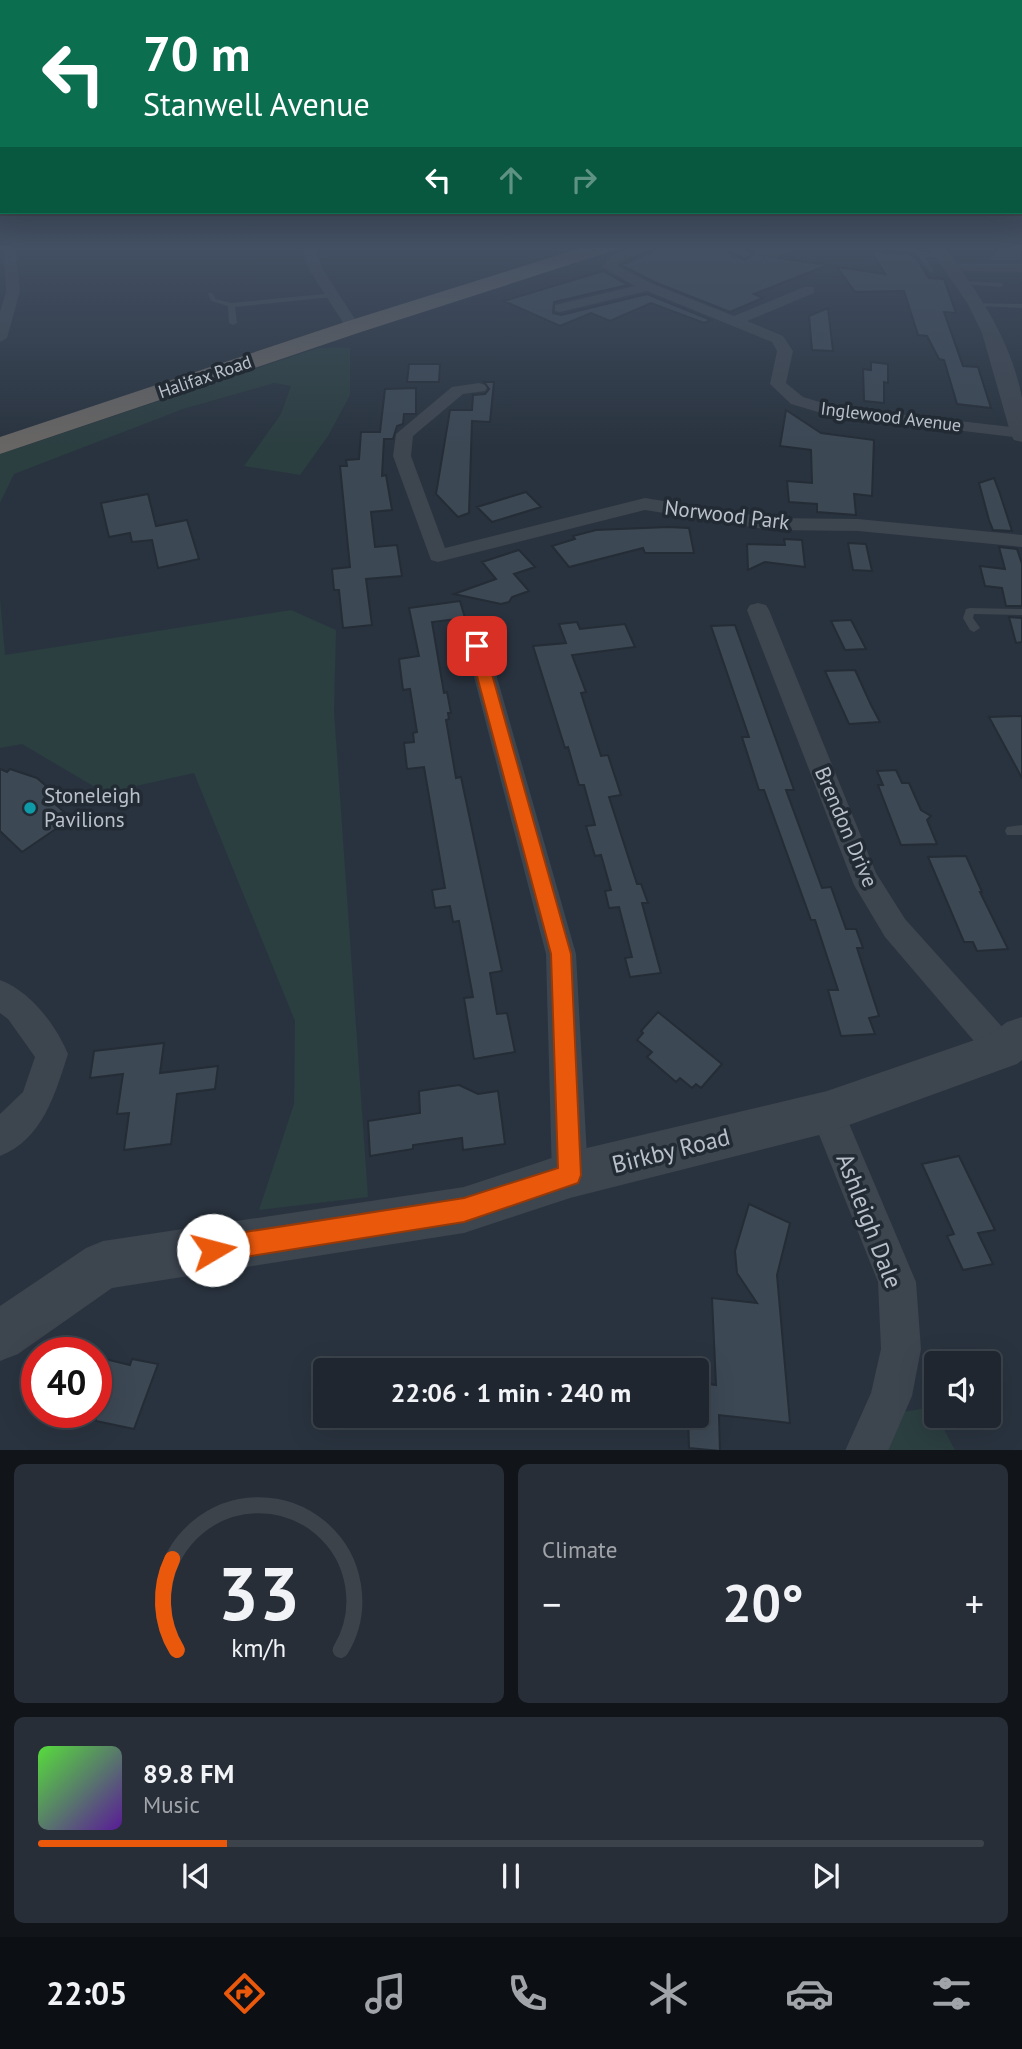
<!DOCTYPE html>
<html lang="en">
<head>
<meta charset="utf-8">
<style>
	:root { --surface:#1f262f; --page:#272e37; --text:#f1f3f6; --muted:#a1a5aa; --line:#3c434b; --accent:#ea580c }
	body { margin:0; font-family:"PT Sans",sans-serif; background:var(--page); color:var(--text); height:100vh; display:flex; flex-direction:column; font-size:26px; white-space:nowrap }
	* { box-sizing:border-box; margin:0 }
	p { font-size:23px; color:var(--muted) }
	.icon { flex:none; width:38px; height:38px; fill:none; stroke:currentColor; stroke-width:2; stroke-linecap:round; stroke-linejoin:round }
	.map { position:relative; height:1450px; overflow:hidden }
	.drawer { display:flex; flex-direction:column; gap:14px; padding:14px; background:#11151a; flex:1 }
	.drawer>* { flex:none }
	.hud { position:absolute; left:0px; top:0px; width:1022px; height:214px; box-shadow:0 7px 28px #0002,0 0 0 2px var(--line); background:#0b6e4f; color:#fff; overflow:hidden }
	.tools { position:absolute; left:924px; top:1351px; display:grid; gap:14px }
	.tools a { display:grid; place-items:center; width:77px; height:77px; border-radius:7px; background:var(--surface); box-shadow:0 7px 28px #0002,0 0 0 2px var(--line); font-size:35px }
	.speed { position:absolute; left:21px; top:1337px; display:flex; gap:14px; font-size:35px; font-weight:700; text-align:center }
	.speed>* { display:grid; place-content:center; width:91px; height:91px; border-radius:50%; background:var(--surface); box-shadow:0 7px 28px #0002,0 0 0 2px var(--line); line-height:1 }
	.speed .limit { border:10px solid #d22; background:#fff; color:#111 }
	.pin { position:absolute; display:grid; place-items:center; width:60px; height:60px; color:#fff; margin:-30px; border-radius:14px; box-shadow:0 4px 10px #0006 }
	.me { position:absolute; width:77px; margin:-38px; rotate:82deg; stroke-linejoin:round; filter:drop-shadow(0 0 5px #0008) }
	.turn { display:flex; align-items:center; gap:24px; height:147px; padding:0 28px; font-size:32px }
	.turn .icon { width:91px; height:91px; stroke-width:2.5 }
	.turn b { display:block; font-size:49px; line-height:60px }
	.lanes { display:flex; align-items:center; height:66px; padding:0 28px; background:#0003; justify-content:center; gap:35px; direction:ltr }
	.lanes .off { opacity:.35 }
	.big { font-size:52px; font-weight:700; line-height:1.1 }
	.drawer .tile { flex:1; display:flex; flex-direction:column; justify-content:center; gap:10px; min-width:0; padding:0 24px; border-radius:10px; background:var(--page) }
	.drawer .dial { align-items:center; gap:0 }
	.dial svg { height:182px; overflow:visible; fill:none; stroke:var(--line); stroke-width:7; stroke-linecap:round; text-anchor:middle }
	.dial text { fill:var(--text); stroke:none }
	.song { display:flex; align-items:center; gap:21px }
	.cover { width:84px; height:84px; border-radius:10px; background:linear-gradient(135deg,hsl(110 70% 55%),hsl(270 70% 35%)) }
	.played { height:7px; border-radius:4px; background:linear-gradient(90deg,var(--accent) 20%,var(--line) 20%) }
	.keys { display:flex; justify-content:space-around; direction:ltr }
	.heat { display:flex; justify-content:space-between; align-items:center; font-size:38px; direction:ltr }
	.drawer .tiles { flex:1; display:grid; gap:14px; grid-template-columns:1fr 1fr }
	.tile:last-child { grid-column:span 2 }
	.trip { position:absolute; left:313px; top:1358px; width:396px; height:70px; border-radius:7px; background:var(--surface); box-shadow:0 7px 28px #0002,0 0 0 2px var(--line); font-weight:700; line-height:70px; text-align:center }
	.tab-bar { display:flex; height:112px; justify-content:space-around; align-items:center; background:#0c0f13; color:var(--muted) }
	.tab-bar .icon { width:49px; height:49px }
	.tab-bar .current { color:var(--accent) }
	.tab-bar b { font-size:32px; color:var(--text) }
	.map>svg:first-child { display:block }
	.green { fill:#2b3e40 }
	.building { fill:#3c4854; stroke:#242c36; stroke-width:2 }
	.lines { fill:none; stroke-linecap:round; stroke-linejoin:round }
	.service { fill:#3d454f; fill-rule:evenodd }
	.minor { fill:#3d454f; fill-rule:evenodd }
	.tertiary { fill:#3d454f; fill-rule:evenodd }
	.trunk { fill:#686664; fill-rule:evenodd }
	.route { fill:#ea580c; stroke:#983908; stroke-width:2 }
	.culture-dot { fill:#0f9aa8; stroke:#222a34; stroke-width:2.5 }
	.labels { text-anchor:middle; stroke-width:7; stroke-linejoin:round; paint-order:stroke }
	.far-street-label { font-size:18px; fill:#bac0c9; stroke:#222a34 }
	.street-label { font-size:21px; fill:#bac0c9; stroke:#222a34 }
	.poi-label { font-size:21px; fill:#bac0c9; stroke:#222a34; text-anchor:start }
	.near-street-label { font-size:24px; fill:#bac0c9; stroke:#222a34 }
</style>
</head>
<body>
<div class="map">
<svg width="1022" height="1451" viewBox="0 0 1022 1451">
	<rect width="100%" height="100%" fill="#29333f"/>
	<path class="green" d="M318 348H350V395L328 436 300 475 244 466 281 414 291 386 274 383 183 409 14 474 0 503V454Z
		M0 599 5 655 291 610 336 630 334 711 368 1197 259 1210 294 1104 295 1021 194 773 105 793 22 744 0 748Z
		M932 1407 955 1450 880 1451 891 1414Z"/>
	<path class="building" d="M666 245H715L745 260 754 253 741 245H807L778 258 828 265 754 294 763 298 730 312 654 282 621 265Z
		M1003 245H1022V261H986Z
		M872 252 908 253 916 258 929 278 944 279 956 313 944 312 963 366 978 367 991 408 957 404 944 360 939 359 927 336 918 335 904 291 855 292 837 267 885 274Z
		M603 271 628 285 554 302 553 313 561 315 647 294 711 320 704 323 651 303 610 321 591 313 560 326 504 301Z
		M828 308 833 351 812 350 809 316Z
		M871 362 888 364V383L884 382V403L864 401 863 369 871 370Z
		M409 364H440L439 382H407Z
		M484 382H494L490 422 472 421 469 513 458 517 436 494 450 410H472L473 395 485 394 489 389Z
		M416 388V414H404L403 424 397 426 393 439H384L382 476 386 475 392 510 371 512 375 547 397 545 402 576 366 579 372 625 343 628 339 590H334L332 569 350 567 340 466H347L346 460 359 459 361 432H380L385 389Z
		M786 410 821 433 874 440 872 496 854 494 856 515 817 512V504L789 502 787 481 812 483 811 450 780 446Z
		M994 478 1000 494 1012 531 993 530 989 520 979 483Z
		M526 492 541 507 492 522 477 507Z
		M148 494 156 526 187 520 199 559 158 568 152 540 132 542 130 533 109 537 101 503Z
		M668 527 689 528 694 553H645L643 548 569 567 552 546 575 539 573 536 596 530Z
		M784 539 802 540 805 567 765 562 748 570 747 544 785 545Z
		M848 543 866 544 872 571 853 570Z
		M999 547 1017 549 1022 564V606H1006L1002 588 985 586 980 566 1005 569Z
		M519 550 535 567 514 574 529 591 512 597 509 602 501 604 454 594 496 579 482 562Z
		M460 601 465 618 432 622 444 693 447 692 451 713H448L449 719 446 720 456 778 461 777 502 971 490 973 497 1014 507 1013 515 1052 474 1059 464 998 473 997 459 921 453 922 450 906 435 908 432 890 445 888 424 767 407 769 404 743 414 742 413 733 417 732 410 689 403 690 399 659 419 656 409 608Z
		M1009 617 1022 618V642L1016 643Z
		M851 620 866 649 845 650 831 621Z
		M577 622 580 629 625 624 635 647 572 655 586 692 581 693 601 756 608 755 621 795 609 797 637 884H641L648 903H642L661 973 630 977 625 958 632 957 619 907 609 908 605 891 611 890 601 855 595 856 586 826 595 825 584 785H579L568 747 565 748 533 646 566 643 559 624Z
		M735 625 794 790H786L822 888 831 887 846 929H856L863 948H857L879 1016 869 1018 875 1034 841 1036 828 990H838L815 920H811L764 790H759L742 737H749L711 626Z
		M855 670 871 705 880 722 849 724 825 671Z
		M1022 716V778L989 717Z
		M0 769 7 772 10 769 37 778 62 800 55 804 64 812 58 815 66 822 22 852 0 831Z
		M896 770 902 783H909L921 810 931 816 927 820 937 844 901 845 878 785H883L877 771Z
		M966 856 982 892H980L1008 949 977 951 973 942H964L928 857Z
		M658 1012 722 1064 701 1088 696 1084 692 1088 680 1078 676 1082 647 1057 652 1052 637 1040 643 1033 641 1031Z
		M164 1043 160 1073 218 1066 215 1089 177 1094 171 1144 124 1150 129 1113 117 1114 123 1074 90 1078 94 1051Z
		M459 1085 478 1094 498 1091 505 1144 463 1150 462 1138 413 1145V1149L370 1156 368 1121 420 1113 419 1091Z
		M959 1156 995 1230 978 1233 993 1264 963 1270 947 1236 954 1234 922 1164Z
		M749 1204 790 1223 777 1275 790 1423 719 1415 720 1451 689 1448 688 1416H696V1382L716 1385 712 1298 757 1303 737 1273 735 1251Z
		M105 1359 130 1365 132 1359 158 1364 134 1429 96 1421V1381Z"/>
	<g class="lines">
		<path class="service" d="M857 245 910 246 921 253H943L946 255 943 257H925L934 271 931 273 918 256 909 250 855 248Z
			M960 281 1001 283 1004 285 1001 287 962 284 960 283Z
			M208 293H212L216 299 231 303 333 293 336 295 333 297 235 307 237 323 233 325 229 323 228 306 211 301Z
			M975 303 1022 304V308L977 306 975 305Z
			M970 608 1022 609V615L974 614 973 618 980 628 974 632 970 630 963 618 966 609Z
			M1022 825V835H1007L1005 831 1007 827Z"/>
		<path class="minor" d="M3 245H15L20 291 7 338 0 342V312L6 291Z
			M302 245H314L322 268 360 327 358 330 353 331 346 327 308 268Z
			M642 245H660L620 262 617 266 653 284 734 316 804 287H814V293L747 321 783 336 793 351 786 383 803 397 836 407 1021 428 1022 438 828 415 791 404 770 384 777 351 772 342 647 291 560 312 555 311V305L635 286 602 267 610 256Z
			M717 245H735L752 254 746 258Z
			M953 264H1022V272L948 271 946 268Z
			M479 383 485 385 487 388 485 391 463 394 413 436 411 456 445 548 645 498 770 518 858 519 1022 535V547L858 531 770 530 645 510 438 562 431 560 393 456 396 434 452 387Z
			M758 603 766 605 769 610 876 873 905 919 1013 1039 1018 1050 1013 1061 1002 1065 991 1061 885 937 854 885 747 610 750 605Z
			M477 639 485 641 488 646 576 954 588 1175 583 1188 570 1193 557 1188 552 1175 546 954 466 646 469 641Z
			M0 980C30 991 56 1025 68 1054 55 1094 43 1139 0 1156V1114L23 1092 35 1057 8 1019 0 1013Z
			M827 1095 839 1100 916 1282 921 1349 912 1396 888 1451H845L871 1393 881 1349 878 1282 810 1112 815 1100Z"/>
		<path class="tertiary" d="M927 245H943C978 292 1011 339 1022 398 1022 412 1022 428 1022 442L1014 440 1011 435 982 333 968 304Z
			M1022 1017V1060L1017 1064 827 1133 570 1198 464 1233 112 1288 18 1354 0 1361V1306L86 1248 103 1241 464 1187 570 1152 827 1091 989 1035 1007 1022Z"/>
		<path class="trunk" d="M590 245H621L618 249 361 332 0 454V437L345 322Z"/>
	</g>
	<linearGradient id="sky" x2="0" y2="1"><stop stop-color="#171c23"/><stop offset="0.55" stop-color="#435063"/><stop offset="1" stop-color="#435063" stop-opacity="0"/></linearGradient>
	<rect width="1022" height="448" fill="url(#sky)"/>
	<path class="route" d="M477 641 484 646 571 954 581 1175 578 1183 464 1222 213 1262 205 1258 201 1250 205 1241 213 1237 464 1198 558 1168 551 954 469 646Z"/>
	<circle class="culture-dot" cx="30" cy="808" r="7"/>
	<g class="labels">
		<g class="far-street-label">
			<text transform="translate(205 377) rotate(-19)" y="6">Halifax Road</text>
			<text transform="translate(891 417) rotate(7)" y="6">Inglewood Avenue</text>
		</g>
		<g class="street-label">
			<text transform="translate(727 515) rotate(7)" y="7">Norwood Park</text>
			<text transform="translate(846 827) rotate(67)" y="7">Brendon Drive</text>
		</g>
		<g class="poi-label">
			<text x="44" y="803">Stoneleigh<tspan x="44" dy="24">Pavilions</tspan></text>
		</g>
		<g class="near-street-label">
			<text transform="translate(671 1151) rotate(-14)" y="8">Birkby Road</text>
			<text transform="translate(869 1221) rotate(69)" y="8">Ashleigh Dale</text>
		</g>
	</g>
</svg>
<div class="tools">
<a><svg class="icon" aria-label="sound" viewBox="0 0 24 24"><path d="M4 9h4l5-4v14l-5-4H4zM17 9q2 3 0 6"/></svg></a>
</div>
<div class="speed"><div class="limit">40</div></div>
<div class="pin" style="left:477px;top:646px;background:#d93025"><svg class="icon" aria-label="arrive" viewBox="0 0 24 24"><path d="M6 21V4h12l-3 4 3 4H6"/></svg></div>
<svg class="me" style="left:213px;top:1250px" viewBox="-20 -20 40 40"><circle r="19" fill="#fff"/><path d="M0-13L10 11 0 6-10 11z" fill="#ea580c"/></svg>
<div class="trip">22:06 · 1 min · 240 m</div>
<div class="hud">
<div class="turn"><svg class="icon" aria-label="left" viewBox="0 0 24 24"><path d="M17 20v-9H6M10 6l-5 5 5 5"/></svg><div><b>70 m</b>Stanwell Avenue</div></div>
<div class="lanes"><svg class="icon" aria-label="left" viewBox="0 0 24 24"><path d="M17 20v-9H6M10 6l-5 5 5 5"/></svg><svg class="icon off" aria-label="ahead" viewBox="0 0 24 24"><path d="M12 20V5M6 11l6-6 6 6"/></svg><svg class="icon off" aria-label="right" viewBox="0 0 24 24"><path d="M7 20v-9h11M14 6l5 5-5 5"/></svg></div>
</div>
</div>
<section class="drawer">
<div class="tiles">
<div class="tile dial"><svg viewBox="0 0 100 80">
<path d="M14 69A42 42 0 1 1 86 69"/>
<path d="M14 69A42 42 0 0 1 12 29" stroke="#ea580c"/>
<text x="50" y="56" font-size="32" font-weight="700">33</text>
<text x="50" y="72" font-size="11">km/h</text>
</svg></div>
<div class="tile"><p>Climate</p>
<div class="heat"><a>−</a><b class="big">20°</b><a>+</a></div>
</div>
<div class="tile">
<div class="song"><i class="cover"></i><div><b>89.8 FM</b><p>Music</p></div></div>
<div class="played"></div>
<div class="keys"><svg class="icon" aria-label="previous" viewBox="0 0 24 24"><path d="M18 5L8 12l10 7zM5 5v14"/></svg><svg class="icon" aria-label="pause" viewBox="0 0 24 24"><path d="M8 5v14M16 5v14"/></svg><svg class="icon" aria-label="next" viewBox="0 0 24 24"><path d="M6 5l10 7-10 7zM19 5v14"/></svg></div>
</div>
</div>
</section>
<nav class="tab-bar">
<b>22:05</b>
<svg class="icon current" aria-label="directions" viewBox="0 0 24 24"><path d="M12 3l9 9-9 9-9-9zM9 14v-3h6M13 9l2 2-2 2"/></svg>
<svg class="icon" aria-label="music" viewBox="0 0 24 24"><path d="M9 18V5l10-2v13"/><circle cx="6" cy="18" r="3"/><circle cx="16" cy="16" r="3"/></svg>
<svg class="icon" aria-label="phone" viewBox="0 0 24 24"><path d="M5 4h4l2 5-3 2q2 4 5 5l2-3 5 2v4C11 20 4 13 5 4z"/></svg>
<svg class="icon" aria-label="climate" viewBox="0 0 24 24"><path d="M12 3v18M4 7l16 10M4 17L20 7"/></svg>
<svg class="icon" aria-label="car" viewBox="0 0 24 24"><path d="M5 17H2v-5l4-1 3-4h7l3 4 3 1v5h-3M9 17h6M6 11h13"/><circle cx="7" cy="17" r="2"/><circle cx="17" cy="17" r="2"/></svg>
<svg class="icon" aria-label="filters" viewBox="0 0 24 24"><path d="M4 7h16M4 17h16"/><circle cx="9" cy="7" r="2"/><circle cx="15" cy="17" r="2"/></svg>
</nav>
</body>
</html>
